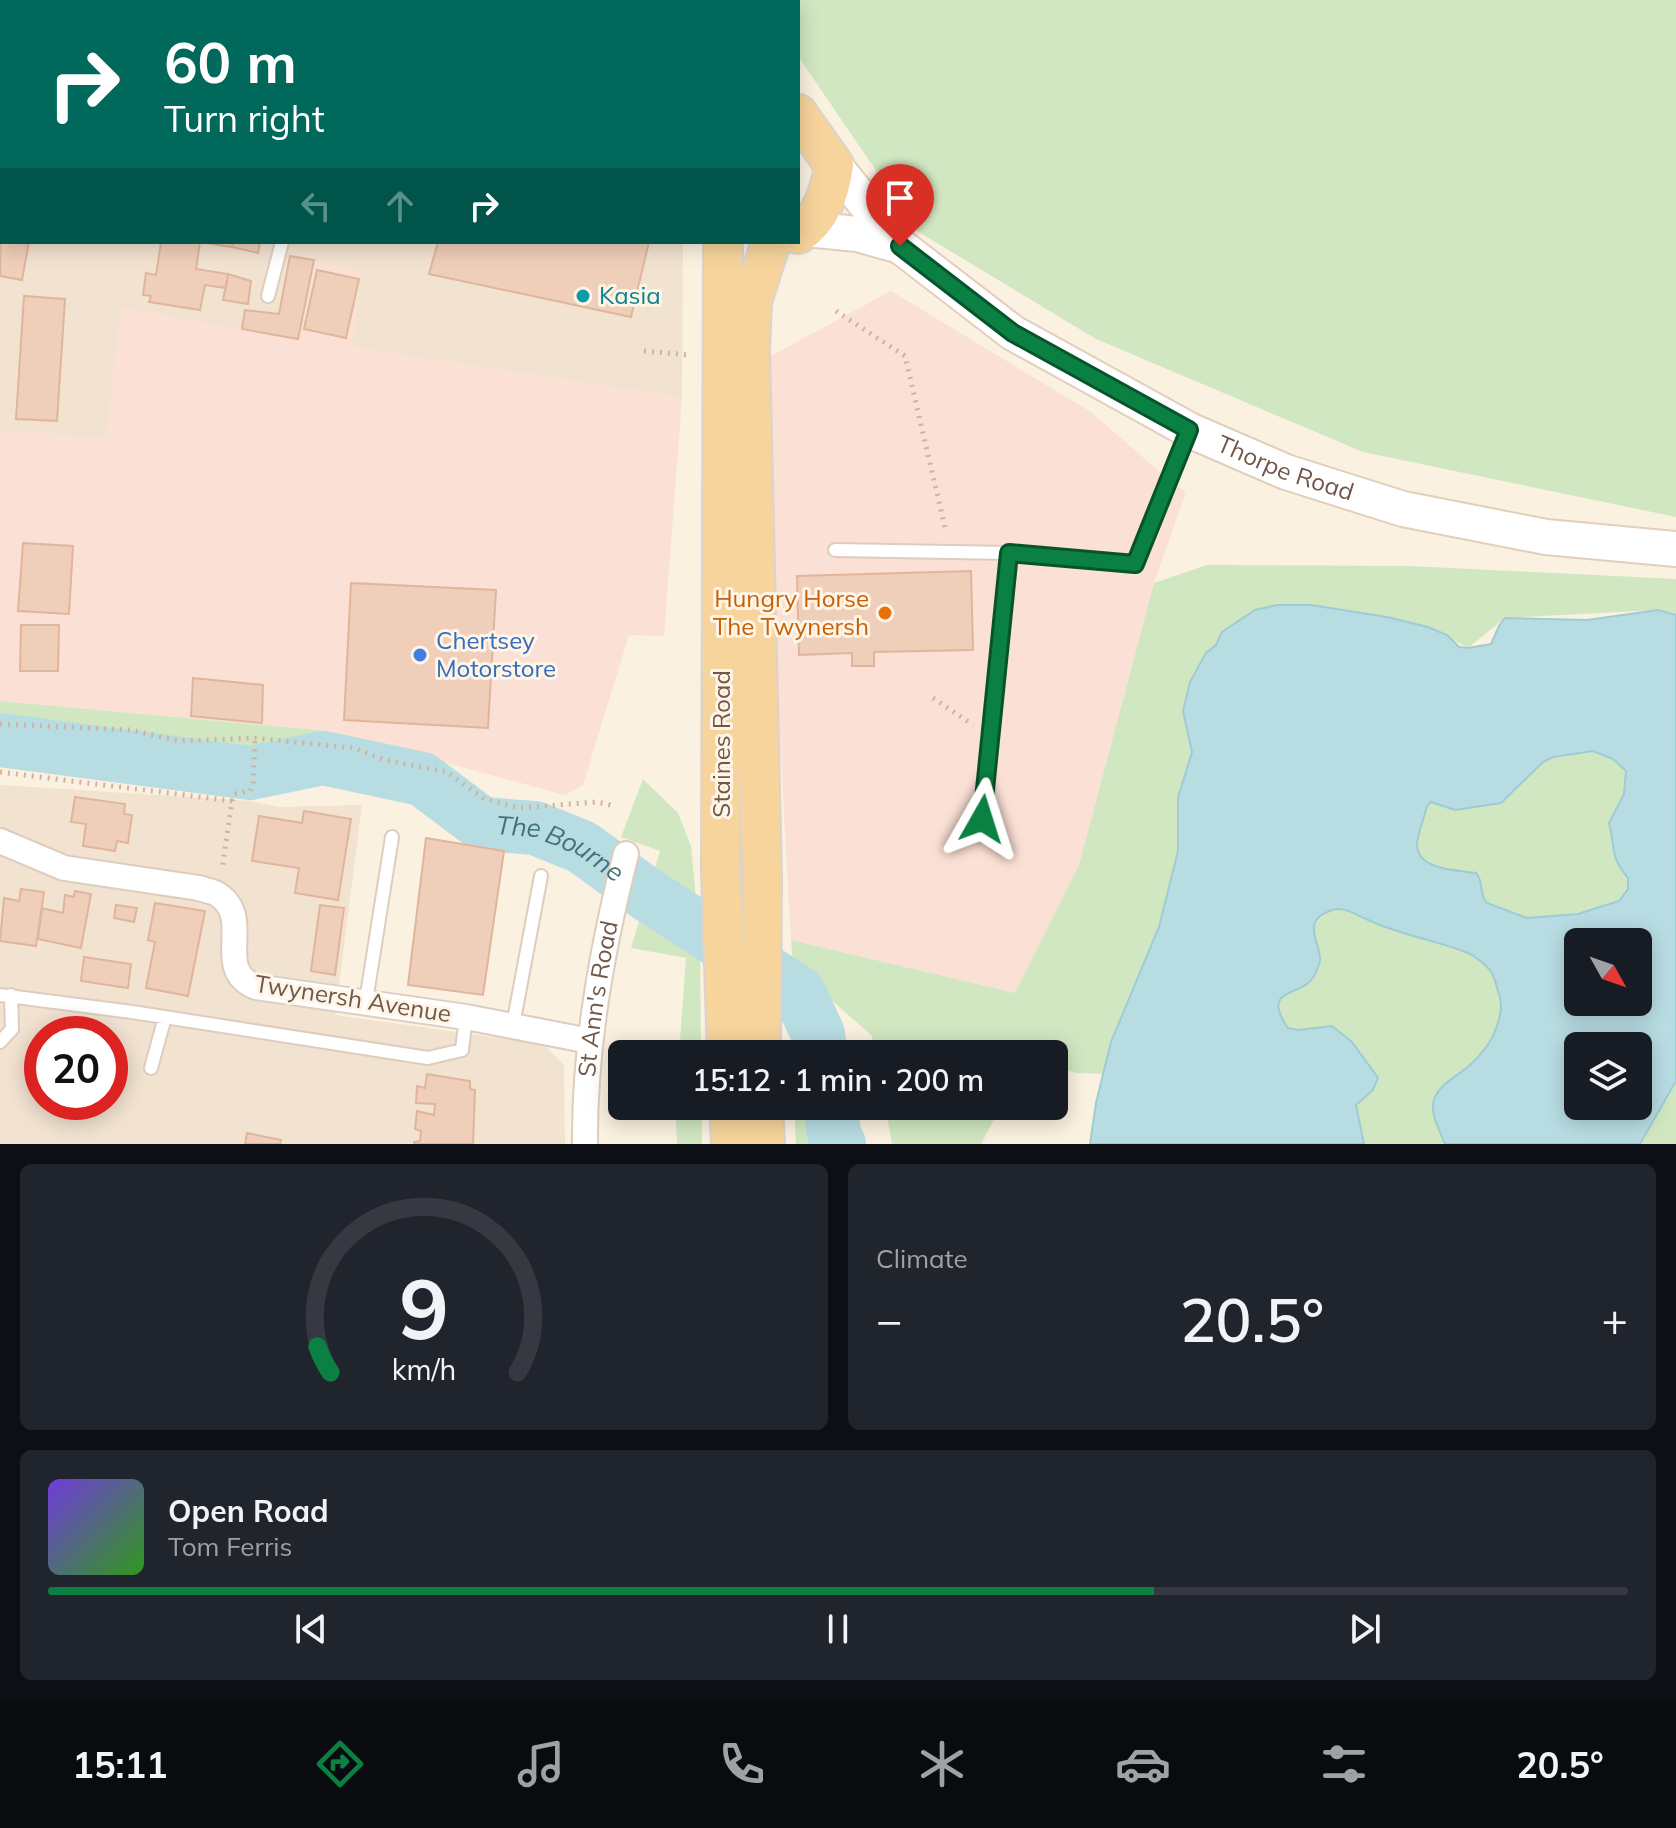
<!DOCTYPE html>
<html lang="en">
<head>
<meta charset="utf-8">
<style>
	:root { --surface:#171b24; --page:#20242c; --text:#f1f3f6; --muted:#9ea1a6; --line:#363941; --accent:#0b8043 }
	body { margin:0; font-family:Mulish,sans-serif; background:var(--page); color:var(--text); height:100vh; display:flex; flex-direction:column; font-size:30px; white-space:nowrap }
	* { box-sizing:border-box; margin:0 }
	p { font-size:26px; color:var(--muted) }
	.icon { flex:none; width:44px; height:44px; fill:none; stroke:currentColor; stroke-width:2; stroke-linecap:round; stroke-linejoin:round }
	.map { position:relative; height:1144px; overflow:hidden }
	.drawer { display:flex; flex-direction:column; gap:20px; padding:20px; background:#0d0f14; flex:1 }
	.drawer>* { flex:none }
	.top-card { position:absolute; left:0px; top:0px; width:800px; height:244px; box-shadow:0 4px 20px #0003; background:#00695c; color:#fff; overflow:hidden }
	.needle { width:52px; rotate:130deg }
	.controls { position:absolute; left:1564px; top:928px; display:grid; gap:16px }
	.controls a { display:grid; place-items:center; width:88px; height:88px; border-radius:12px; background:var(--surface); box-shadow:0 4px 20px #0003; font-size:40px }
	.speed { position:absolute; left:24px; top:1016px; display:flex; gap:16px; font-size:40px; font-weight:700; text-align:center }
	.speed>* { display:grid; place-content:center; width:104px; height:104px; border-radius:50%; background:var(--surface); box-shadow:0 4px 20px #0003; line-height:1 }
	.speed .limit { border:12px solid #d22; background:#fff; color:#111 }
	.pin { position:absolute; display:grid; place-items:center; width:68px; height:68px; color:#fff; margin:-82px -34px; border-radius:50% 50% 50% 0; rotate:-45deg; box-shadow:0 0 8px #0007 }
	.pin .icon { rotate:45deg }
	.me { position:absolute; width:88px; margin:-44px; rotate:6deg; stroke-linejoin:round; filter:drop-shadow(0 0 6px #0008) }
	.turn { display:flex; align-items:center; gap:28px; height:168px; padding:0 32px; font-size:36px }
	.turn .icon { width:104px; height:104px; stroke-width:2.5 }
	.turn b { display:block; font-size:56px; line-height:68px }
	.lanes { display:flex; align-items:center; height:76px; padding:0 32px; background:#0003; justify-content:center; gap:40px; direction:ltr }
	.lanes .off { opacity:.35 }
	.big { font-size:60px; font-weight:600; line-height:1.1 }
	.drawer .widget { flex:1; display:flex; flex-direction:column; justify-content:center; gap:12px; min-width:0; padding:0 28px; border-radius:12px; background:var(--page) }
	.drawer .dial { align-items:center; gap:0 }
	.dial svg { height:208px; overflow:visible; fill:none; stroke:var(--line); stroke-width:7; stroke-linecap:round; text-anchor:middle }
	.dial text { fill:var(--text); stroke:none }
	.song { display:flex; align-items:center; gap:24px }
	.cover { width:96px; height:96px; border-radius:12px; background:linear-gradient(135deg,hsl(260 70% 55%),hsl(110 70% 35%)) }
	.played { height:8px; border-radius:4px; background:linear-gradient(90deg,var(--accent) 70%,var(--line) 70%) }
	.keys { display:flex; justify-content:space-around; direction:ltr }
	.heat { display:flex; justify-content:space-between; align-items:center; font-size:44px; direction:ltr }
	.drawer .tiles { flex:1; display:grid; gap:20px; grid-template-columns:1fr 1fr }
	.widget:last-child { grid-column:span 2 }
	.trip { position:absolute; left:608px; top:1040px; width:460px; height:80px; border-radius:12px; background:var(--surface); box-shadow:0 4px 20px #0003; font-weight:600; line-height:80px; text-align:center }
	.menu { display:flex; height:128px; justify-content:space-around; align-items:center; background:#090b0e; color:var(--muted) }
	.menu .icon { width:56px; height:56px }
	.menu .on { color:var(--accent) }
	.menu b { font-size:36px; color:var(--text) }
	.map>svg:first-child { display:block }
	.residential { fill:#f2e2d0; fill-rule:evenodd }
	.commercial { fill:#fbe0d5 }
	.education { fill:#eddef7 }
	.green { fill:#d1e7c1 }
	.water { fill:#b7dde3; stroke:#9eccd4; stroke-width:2; fill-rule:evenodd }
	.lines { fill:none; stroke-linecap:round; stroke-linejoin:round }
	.river { stroke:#b7dde3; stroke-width:54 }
	.building { fill:#efceba; stroke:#e0b59c; stroke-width:2 }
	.service-casing { stroke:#decdbe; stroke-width:16 }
	.minor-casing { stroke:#decdbe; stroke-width:28 }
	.tertiary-casing { stroke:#decdbe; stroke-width:34 }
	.secondary-casing { stroke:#e3cebc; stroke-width:38 }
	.primary-casing { stroke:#dad3d0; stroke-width:42 }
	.path { stroke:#d3b29e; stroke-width:5; stroke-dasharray:2 6; stroke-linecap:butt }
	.service { stroke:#fff; stroke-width:12 }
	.minor { stroke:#fff; stroke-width:24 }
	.tertiary { stroke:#fff; stroke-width:30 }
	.secondary { stroke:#fff; stroke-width:34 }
	.primary { stroke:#f7d49c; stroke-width:38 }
	.route-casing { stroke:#07532c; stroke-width:20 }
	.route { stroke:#0b8043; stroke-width:14 }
	.culture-dot { fill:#0f9aa8; stroke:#fef5e7; stroke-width:3 }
	.food-dot { fill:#e8710a; stroke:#fef5e7; stroke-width:3 }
	.shop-dot { fill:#3f7fe0; stroke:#fef5e7; stroke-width:3 }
	.labels { text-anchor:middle; stroke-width:6; stroke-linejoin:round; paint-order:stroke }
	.culture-label { font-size:24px; fill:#0d838f; stroke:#fef5e7; text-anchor:start }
	.street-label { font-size:24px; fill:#70574a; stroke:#fef5e7 }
	.food-label { font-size:24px; fill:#c56008; stroke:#fef5e7; text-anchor:end }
	.shop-label { font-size:24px; fill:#366cbe; stroke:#fef5e7; text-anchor:start }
	.water-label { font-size:26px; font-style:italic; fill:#42737c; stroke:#fef5e7 }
</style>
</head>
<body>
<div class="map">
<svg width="1676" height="1144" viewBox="0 0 1676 1144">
	<rect width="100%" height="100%" fill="#fbf1e1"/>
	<path class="residential" d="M0 22 2 242H681L683 245 682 398 352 347 360 273 315 261 298 339 106 438 0 431Z
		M0 785 251 801 278 807 362 805 335 1015 543 1044 564 1065 565 1144H0ZM42 1034H110V1102H42Z"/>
	<path class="commercial" d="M314 260 360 273 353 347 682 398 664 636 629 635 583 785 565 795 328 731 0 701V431L106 438 120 307 297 339Z
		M891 291 1091 412 1169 480 1186 492 1154 583 1079 865 1015 993 791 940 771 582 767 358Z"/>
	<path class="education" d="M321 0H713L333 2Z"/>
	<path class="green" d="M778 0H1676V517L1363 452 1096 339 917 231 798 56V2Z
		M1207 565 1410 566 1676 579V614L1657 610 1505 618 1468 648 1428 627 1192 752 1178 851 1159 927 1104 1074 1076 1073 1054 1066V1054H875L872 1036 793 966 791 940 1015 993 1079 865 1154 583Z
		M0 701 328 731 318 786 294 791 0 764Z
		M1593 751 1613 759 1626 771 1624 794 1609 823C1616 849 1609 856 1628 878V889L1619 901 1578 914 1527 918 1487 903C1479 895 1484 882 1476 873 1458 870 1417 871 1417 844 1418 833 1424 818 1427 806L1431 802 1455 810 1553 757Z
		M643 779 678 813 691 846 700 941 701 1054H679L686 958 631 948 660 851 621 837Z
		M1333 909 1345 910 1375 924 1472 955 1491 970 1501 999 1502 1013 1493 1041 1471 1065 1445 1084 1435 1120 1445 1144H1364L1356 1105 1373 1090 1332 1026 1297 1031 1288 1028C1267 997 1283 995 1311 982L1320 960C1311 933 1307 926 1333 909Z
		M1676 1081V1144H1641L1673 1088Z
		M675 1106H702V1144H677Z
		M794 1106H811L820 1144H796Z
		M885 1106H1001L981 1144H892Z"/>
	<path class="water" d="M1277 605H1311L1387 617 1428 627 1447 635 1459 647 1468 648 1491 644 1499 626 1505 618 1587 620 1658 610 1676 615V1081L1640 1144H1445C1440 1131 1432 1118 1433 1104 1435 1086 1458 1076 1470 1065 1482 1054 1492 1042 1497 1026 1501 1014 1503 1004 1498 991 1496 984 1494 974 1489 969 1484 964 1476 957 1470 954 1436 940 1399 935 1366 919 1356 915 1344 906 1332 910 1299 922 1321 941 1320 961 1319 965 1317 968 1316 972 1306 1000 1258 984 1288 1028L1298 1030 1332 1026 1352 1042 1378 1078 1373 1090 1356 1105 1364 1144H1090L1096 1103 1111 1042 1159 927 1178 851V798L1192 752 1183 711 1190 682 1206 653 1216 645 1222 632 1255 610ZM1593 751 1613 759 1626 771 1624 794 1609 823C1616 849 1609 855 1628 878V889L1619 901 1578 914 1527 918 1487 903C1479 895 1484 882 1476 873 1458 870 1417 871 1417 844 1418 833 1424 818 1427 806L1431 802 1455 810 1501 803 1543 762 1553 757ZM1578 942H1638V1002H1578ZM1578 1046H1638V1106H1578Z"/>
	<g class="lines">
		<g class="river">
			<path id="s1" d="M0 740 250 773 323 758 422 779 482 824 535 828 582 847 645 893 799 993 818 1034 821 1054"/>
			<path d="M830 1106 835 1138 839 1144"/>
		</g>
	</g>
	<path class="building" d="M2 186V242H29L22 280 0 276Z
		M161 242H233L232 247 200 242 196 269 228 274 226 288 205 285 200 310 149 302 151 296 143 295 146 273 156 275Z
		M233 242H260L258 253 232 247Z
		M438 242H649L631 317 429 274Z
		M290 256 314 260 298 339 242 329 245 310 279 314Z
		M317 270 359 279 346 338 304 329Z
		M228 274 251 281 248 304 223 300Z
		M24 296 65 299 57 421 16 419Z
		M23 543 73 546 69 614 18 611Z
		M971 571 973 650 874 652V666H852V653L799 655 797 576Z
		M351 583 496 590 488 728 344 720Z
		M21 625H59L58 671H20Z
		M193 678 263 685 262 723 191 716Z
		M75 797 125 804 124 814 132 815 128 843 117 841 115 851 83 846 86 824 71 822Z
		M304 811 351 819 338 900 295 893 299 868 252 861 259 816 302 823Z
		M426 838 504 851 483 995 408 985Z
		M21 889 44 892 36 946 0 941 4 898 19 901Z
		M75 891 91 894 81 948 38 939 42 908 63 913 65 895 74 897Z
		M155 903 205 911 188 996 146 988 155 942 148 940Z
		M116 905 137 908 134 922 114 918Z
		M320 905 344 908 335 975 311 971Z
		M84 957 131 964 128 988 81 981Z
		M427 1074 470 1081V1089L475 1090 473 1144H414V1142L420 1141 421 1131 415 1129 417 1111 434 1115 435 1104 416 1103 417 1086 425 1088Z
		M247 1133 281 1140 280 1144H245Z"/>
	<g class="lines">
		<defs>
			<path id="service" d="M268 296 282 242
				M835 550 1009 553
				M982 819 1009 553 1135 564 1188 433
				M0 995 132 1012 428 1058 462 1050 466 1017
				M366 1001 392 837
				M513 1025 541 876
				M0 1042 12 1029 11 995
				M151 1068 165 1017"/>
			<g id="minor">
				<path d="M0 841 64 868 199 888C204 890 212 891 217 894 256 918 211 969 256 987L466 1017 590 1041"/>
				<path id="s2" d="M585 1144C584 1047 602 948 626 854"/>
			</g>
			<path id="tertiary" d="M744 2V0"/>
			<g id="secondary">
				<path id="s3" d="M834 165 900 246 1013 333 1189 430 1286 472 1403 509 1546 537 1676 549"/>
				<path d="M806 229 857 234 900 246"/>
			</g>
			<path id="primary" d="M81 0 92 2
				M798 114 834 165C830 192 822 218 798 234
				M723 242 721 872 727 1054
				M761 1054 762 875 750 350 752 301 770 245
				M729 1106 731 1144
				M763 1106 765 1144"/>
		</defs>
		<use href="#service" class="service-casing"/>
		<use href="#minor" class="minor-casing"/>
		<use href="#tertiary" class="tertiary-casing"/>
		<use href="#secondary" class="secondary-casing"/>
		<use href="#primary" class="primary-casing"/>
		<path class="path" d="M836 311 905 356 946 532
			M644 351 689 355
			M933 698 973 725
			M0 724 130 730 179 741 255 738 354 748 385 760 447 772 483 798 519 808 597 802 615 806
			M0 772 232 801 222 870
			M232 801 234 794 250 791 253 785 255 738"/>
		<use href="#service" class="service"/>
		<use href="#minor" class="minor"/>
		<use href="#tertiary" class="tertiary"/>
		<use href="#secondary" class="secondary"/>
		<use href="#primary" class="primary"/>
	</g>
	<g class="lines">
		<defs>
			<path id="route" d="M900 246 1013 333 1189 430 1135 564 1009 553 982 819"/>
		</defs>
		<use href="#route" class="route-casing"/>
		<use href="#route" class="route"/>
	</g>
	<circle class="culture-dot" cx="583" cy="296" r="8"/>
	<circle class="food-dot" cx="885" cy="613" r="8"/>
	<circle class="shop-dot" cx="420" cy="655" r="8"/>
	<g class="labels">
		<g class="culture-label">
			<text x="599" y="304">Kasia</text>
		</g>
		<g class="street-label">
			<text dy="8" stroke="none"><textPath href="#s3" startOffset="552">Thorpe Road</textPath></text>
			<text transform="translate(722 744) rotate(-90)" y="8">Staines Road</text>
			<text dy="8" stroke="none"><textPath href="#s2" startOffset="146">St Ann's Road</textPath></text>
			<text transform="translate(353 999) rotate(9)" y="8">Twynersh Avenue</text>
		</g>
		<g class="food-label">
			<text x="869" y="607">Hungry Horse<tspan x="869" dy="28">The Twynersh</tspan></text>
		</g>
		<g class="shop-label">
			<text x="436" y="649">Chertsey<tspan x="436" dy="28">Motorstore</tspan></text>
		</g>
		<g class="water-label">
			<text dy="9" stroke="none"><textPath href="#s1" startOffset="586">The Bourne</textPath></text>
		</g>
	</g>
</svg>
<div class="controls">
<a><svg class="needle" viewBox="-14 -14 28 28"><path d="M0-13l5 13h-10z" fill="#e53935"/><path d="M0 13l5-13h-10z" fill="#9ea1a6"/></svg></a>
<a><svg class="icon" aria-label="layers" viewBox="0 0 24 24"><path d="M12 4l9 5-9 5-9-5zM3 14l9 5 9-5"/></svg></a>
</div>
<div class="speed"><div class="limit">20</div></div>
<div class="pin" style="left:900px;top:246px;background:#d93025"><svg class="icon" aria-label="arrive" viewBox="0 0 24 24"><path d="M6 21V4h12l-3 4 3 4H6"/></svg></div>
<svg class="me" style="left:982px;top:819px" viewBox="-20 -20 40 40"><path d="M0-17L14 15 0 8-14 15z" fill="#0b8043" stroke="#fff" stroke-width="4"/></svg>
<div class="trip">15:12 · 1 min · 200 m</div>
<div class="top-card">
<div class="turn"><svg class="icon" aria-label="right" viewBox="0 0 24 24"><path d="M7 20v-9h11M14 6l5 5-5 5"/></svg><div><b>60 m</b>Turn right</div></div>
<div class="lanes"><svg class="icon off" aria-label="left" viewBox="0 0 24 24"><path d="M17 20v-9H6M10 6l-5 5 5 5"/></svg><svg class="icon off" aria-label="ahead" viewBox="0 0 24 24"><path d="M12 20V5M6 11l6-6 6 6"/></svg><svg class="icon" aria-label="right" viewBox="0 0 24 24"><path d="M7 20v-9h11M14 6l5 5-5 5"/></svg></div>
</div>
</div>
<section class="drawer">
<div class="tiles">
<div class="widget dial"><svg viewBox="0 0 100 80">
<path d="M14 69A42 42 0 1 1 86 69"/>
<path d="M14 69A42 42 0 0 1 9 59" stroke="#0b8043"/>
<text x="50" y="56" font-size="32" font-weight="700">9</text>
<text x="50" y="72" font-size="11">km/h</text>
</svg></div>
<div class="widget"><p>Climate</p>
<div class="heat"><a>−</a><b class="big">20.5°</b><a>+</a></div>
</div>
<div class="widget">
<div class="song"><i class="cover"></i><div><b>Open Road</b><p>Tom Ferris</p></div></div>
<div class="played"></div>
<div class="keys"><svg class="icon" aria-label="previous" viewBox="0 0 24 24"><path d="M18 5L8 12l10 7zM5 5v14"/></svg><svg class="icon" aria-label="pause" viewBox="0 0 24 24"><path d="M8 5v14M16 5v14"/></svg><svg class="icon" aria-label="next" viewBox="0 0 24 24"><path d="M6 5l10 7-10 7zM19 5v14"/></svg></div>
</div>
</div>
</section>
<nav class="menu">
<b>15:11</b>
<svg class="icon on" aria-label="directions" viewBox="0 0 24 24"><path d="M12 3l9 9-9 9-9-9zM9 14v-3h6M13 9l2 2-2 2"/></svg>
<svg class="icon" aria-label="music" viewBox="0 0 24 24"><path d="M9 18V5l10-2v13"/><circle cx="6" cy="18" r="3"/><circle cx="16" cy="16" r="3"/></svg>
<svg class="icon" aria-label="phone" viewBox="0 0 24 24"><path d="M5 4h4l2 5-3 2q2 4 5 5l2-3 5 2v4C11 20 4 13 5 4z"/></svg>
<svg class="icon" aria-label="climate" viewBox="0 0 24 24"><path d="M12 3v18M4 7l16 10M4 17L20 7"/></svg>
<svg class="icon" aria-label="car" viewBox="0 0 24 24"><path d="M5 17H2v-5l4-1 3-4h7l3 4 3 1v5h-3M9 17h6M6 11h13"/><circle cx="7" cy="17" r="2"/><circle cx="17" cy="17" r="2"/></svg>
<svg class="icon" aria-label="filters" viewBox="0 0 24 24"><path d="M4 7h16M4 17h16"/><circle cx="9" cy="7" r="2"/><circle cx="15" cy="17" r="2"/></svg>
<b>20.5°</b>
</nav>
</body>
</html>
